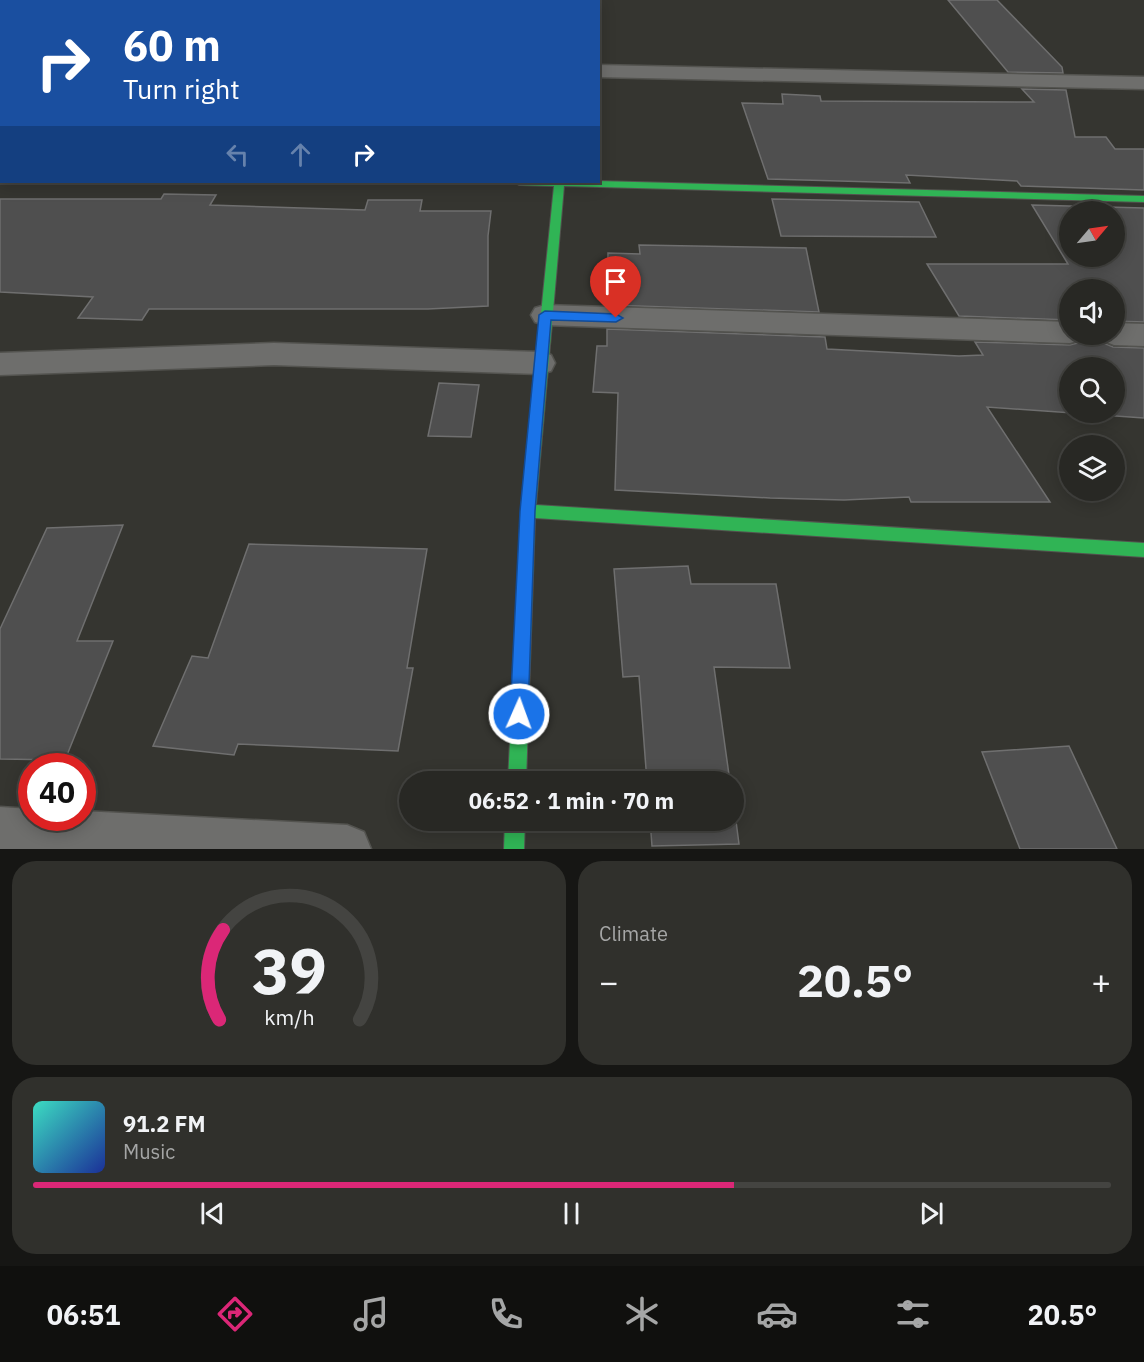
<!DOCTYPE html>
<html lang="en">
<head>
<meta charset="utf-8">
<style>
	:root { --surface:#282824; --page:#30302c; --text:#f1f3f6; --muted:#a5a6a6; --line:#444441; --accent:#db2777 }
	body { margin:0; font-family:"IBM Plex Sans",sans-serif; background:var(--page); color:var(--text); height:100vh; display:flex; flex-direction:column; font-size:22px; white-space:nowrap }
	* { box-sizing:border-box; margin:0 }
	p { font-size:20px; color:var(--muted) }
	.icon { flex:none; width:33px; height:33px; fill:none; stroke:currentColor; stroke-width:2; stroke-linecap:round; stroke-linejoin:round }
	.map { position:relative; height:849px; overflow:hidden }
	.panel { display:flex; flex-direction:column; gap:12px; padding:12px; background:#161614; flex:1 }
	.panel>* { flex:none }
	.hud { position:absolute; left:0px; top:0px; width:600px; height:183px; box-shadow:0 3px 15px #0003,0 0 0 2px var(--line); background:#1a4fa0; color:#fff; overflow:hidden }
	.needle { width:39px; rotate:61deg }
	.fabs { position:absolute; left:1059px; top:201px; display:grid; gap:12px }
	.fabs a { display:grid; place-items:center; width:66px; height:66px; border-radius:50%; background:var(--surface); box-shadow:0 3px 15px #0003,0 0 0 2px var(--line); font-size:30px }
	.speed { position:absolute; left:18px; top:753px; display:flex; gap:12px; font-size:30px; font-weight:700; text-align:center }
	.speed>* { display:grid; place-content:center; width:78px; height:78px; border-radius:50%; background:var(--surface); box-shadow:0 3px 15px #0003,0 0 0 2px var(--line); line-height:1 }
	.speed .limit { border:9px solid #d22; background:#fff; color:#111 }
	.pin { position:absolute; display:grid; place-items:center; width:51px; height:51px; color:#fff; margin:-62px -26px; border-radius:50% 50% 50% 0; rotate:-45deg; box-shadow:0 0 6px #0007 }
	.pin .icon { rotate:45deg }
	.me { position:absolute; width:66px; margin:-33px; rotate:2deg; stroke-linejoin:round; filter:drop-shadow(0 0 4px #0008) }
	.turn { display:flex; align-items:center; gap:21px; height:126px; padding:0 24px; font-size:27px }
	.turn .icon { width:78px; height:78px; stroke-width:2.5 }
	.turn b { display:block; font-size:42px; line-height:51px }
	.lanes { display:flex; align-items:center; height:57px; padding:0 24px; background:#0003; justify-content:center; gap:30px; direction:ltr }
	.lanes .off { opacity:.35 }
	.big { font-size:45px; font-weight:700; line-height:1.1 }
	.panel .widget { flex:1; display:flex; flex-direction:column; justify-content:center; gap:9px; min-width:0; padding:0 21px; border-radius:24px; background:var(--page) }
	.panel .dial { align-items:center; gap:0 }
	.dial svg { height:156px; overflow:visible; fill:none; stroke:var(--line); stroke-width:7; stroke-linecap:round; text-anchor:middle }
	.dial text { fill:var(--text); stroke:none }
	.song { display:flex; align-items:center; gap:18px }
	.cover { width:72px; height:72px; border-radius:9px; background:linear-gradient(135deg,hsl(170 70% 55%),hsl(230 70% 35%)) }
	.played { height:6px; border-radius:3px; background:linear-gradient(90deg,var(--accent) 65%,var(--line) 65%) }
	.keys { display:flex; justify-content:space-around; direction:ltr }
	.heat { display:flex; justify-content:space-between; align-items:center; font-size:33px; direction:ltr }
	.panel .tiles { flex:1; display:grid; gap:12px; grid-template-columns:1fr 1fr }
	.widget:last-child { grid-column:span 2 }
	.trip { position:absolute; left:399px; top:771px; width:345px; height:60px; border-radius:30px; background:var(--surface); box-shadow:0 3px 15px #0003,0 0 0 2px var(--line); font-weight:700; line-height:60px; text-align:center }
	.dock { display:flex; height:96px; justify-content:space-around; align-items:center; background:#10100e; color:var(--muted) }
	.dock .icon { width:42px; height:42px }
	.dock .current { color:var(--accent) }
	.dock b { font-size:27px; color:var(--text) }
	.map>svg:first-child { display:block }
	.building { fill:#4f4f4f; stroke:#6f6f6f; stroke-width:1.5; fill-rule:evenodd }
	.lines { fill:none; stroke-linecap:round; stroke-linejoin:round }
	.street-casing { stroke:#53534f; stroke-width:3 }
	.fast-casing { stroke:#53534f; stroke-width:2 }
	.street { fill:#6e6e6c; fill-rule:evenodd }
	.fast { fill:#30b455; fill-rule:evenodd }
	.route { fill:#1a73e8; stroke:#114b97; stroke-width:1.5 }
</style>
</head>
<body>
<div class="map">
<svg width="1144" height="849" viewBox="0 0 1144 849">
	<rect width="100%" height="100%" fill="#353530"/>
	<path class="building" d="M948 0H997L1062 67 1063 73 1008 72Z
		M1022 89 1066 90 1075 137H1106L1115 149H1144V190L1021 186 1017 181 906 175 910 183 768 179 742 103 783 104 782 94 820 96 821 101 1034 102Z
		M164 194 216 195 210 205 365 210 368 200H422L420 211H491L488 236V306L428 309H149L142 320 78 318 93 297 0 292V199H161Z
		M772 199 919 202 936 237 781 236Z
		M1032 205 1144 208V322L1114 321V290H1070V320L959 316 927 264H1068ZM1070 212H1114V256H1070Z
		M639 245 806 248 819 312 607 305 608 253 640 254Z
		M607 329 825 337 827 349 959 356 983 355 975 342 1070 345 1081 342 1086 334H1097L1103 343 1113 347 1144 348V418L987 407 1050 502H911L909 497 844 500 770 498 615 490 618 393 593 392 597 346H607ZM1070 368H1114V412H1070Z
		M439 383 479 385 471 437 428 436Z
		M123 525 77 641H113L65 760 0 759V629L47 528Z
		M249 544 427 549 407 668H413L398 751 238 744 234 755 153 746 192 656 208 658Z
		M688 566 691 584H776L790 668 714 667 730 782H647L639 676 623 677 614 569Z
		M1069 746 1117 849H1020L982 752Z
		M734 806 739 844 652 846 650 820H734Z"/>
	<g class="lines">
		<defs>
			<path id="street" d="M0 43H2V55H0Z
				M598 65 1144 77V89L598 77Z
				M0 158H2V172H0Z
				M545 305 1070 322V334H1084L1080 340 1070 343 545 325 535 322 531 315 535 308Z
				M1114 323 1144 324V346L1114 345 1104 341 1099 334H1114Z
				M274 343 540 352 551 355 555 363 551 371 540 374 274 365 0 375V353Z
				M0 807 32 809V818H82V811L347 825 364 832 371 849H0Z"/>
			<path id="fast" d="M578 0H586V2H578Z
				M598 181 1144 196V202L564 186 536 505 1144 543V557L535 518 526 782H508L521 511 554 186 519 185 514 182Z
				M505 820H525L524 849H504Z"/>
		</defs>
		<use href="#street" class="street-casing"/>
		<use href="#fast" class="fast-casing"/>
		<use href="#street" class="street"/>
		<use href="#fast" class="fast"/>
	</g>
	<path class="route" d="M545 311 616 314 623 318 616 322 551 320 535 511 528 714 526 720 519 723 513 720 510 714 520 511 539 315Z"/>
</svg>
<div class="fabs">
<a><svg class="needle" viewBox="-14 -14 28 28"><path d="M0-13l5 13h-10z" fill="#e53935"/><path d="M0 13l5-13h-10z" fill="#a5a6a6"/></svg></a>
<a><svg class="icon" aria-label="sound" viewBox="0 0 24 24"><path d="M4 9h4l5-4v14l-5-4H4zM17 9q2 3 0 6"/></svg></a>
<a><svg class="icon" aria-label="search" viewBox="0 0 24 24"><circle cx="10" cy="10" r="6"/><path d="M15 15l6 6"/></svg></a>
<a><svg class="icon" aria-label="layers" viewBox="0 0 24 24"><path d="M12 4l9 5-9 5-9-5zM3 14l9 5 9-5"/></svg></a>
</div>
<div class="speed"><div class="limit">40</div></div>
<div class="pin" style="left:616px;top:318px;background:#d93025"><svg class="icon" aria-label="arrive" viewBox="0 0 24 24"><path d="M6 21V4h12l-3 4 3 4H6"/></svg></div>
<svg class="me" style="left:519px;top:714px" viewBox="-20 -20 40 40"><circle r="17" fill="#1a73e8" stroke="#fff" stroke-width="3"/><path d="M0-11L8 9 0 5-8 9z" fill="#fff"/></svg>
<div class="trip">06:52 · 1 min · 70 m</div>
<div class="hud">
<div class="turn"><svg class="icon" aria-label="right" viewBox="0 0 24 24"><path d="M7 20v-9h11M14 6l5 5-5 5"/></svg><div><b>60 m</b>Turn right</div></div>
<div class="lanes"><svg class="icon off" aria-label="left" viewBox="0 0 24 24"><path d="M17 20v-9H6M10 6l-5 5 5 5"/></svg><svg class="icon off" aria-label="ahead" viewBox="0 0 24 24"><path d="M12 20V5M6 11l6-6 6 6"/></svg><svg class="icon" aria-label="right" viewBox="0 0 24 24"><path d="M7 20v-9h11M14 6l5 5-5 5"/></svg></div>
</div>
</div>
<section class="panel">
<div class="tiles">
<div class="widget dial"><svg viewBox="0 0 100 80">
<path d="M14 69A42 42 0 1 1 86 69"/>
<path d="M14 69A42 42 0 0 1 16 23" stroke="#db2777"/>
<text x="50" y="56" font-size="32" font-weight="700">39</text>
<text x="50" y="72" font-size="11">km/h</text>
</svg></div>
<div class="widget"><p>Climate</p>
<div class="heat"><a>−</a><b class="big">20.5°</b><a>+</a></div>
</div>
<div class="widget">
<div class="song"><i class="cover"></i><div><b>91.2 FM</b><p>Music</p></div></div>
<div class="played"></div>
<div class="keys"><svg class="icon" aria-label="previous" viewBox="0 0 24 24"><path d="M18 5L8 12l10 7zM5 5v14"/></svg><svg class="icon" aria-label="pause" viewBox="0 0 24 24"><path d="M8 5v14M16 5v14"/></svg><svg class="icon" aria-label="next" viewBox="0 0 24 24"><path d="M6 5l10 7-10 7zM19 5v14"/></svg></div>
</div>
</div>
</section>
<nav class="dock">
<b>06:51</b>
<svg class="icon current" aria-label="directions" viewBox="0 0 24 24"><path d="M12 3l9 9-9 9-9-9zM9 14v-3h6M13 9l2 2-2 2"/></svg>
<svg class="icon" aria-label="music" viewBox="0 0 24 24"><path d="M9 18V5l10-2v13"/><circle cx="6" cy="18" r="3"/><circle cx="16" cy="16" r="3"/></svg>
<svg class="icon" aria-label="phone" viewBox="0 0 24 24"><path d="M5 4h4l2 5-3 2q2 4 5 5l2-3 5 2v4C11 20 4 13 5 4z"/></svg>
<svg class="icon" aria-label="climate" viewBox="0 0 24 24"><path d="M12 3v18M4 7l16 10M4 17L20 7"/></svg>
<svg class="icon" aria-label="car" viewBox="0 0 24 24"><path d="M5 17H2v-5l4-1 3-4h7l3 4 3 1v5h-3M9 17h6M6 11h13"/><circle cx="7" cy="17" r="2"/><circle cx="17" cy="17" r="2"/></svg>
<svg class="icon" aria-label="filters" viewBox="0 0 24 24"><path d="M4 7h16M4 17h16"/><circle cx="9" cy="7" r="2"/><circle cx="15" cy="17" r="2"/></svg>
<b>20.5°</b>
</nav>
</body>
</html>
